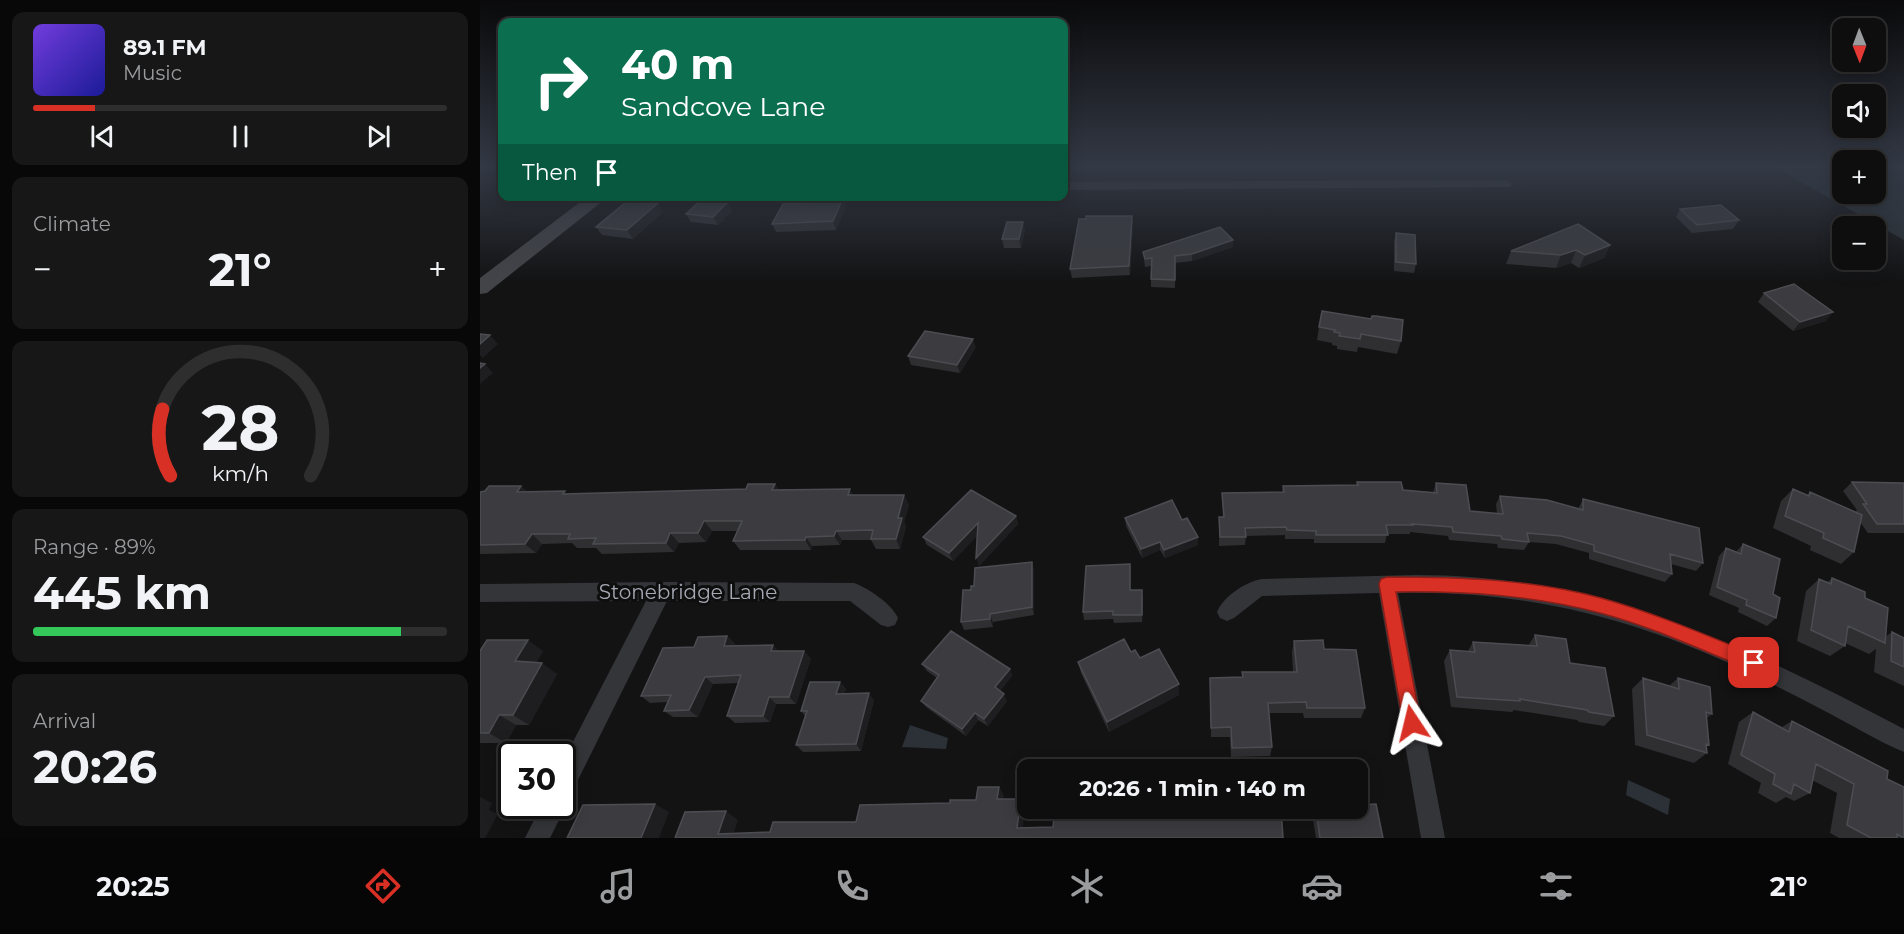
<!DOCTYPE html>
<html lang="en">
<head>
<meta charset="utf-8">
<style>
	:root { --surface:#0e0e0f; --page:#171718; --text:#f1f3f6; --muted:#9b9c9e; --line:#2e2e2f; --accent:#d93025 }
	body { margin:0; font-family:Montserrat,sans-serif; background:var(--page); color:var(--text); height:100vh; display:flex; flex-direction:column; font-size:22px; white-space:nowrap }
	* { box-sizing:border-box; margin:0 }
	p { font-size:20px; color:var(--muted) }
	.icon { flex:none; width:33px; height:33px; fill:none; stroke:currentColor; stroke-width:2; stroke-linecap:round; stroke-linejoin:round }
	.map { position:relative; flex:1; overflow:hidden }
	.panel { display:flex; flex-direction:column; gap:12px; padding:12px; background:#080808; width:480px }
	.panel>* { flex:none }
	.banner { position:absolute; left:18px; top:18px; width:570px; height:183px; border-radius:12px; box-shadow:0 3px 15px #0003,0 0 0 2px var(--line); background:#0b6e4f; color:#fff; overflow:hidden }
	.needle { width:39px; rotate:179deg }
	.controls { position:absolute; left:1352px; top:18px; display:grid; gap:12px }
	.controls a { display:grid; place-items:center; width:54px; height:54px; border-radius:12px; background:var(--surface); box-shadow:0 3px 15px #0003,0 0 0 2px var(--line); font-size:30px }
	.speed { position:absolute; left:18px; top:741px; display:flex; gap:12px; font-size:30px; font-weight:700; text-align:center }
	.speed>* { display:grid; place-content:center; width:78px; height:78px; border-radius:50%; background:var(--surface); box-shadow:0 3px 15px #0003,0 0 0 2px var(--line); line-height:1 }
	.speed .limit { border:3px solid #111; border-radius:9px; background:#fff; color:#111 }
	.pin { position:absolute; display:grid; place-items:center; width:51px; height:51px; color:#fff; margin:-26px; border-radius:12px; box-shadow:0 3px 9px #0006 }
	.me { position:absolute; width:66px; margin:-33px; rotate:350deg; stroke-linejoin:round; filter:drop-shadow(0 0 4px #0008) }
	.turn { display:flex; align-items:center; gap:21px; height:126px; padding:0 24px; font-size:27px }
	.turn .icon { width:78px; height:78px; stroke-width:2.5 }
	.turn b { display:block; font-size:42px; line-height:51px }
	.then { display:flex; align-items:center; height:57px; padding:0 24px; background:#0003; gap:12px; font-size:22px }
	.big { font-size:45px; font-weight:700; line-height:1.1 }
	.panel .widget { flex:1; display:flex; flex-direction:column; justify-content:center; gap:9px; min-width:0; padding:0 21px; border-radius:12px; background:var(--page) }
	.panel .dial { align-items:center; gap:0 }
	.dial svg { height:156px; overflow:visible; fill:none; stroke:var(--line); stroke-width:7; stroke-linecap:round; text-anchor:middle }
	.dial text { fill:var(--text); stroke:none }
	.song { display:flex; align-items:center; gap:18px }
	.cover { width:72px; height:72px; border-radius:9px; background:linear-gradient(135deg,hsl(260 70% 55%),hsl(240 70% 35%)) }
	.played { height:6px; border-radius:3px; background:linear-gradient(90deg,var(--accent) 15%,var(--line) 15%) }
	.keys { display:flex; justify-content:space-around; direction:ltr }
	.heat { display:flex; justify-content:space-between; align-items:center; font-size:33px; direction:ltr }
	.charge { height:9px; border-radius:4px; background:linear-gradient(90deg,#34c759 89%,var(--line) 0) }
	.trip { position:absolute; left:537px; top:759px; width:351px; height:60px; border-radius:12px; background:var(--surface); box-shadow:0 3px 15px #0003,0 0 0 2px var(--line); font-weight:700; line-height:60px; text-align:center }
	.tab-bar { display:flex; height:96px; justify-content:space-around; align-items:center; background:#060606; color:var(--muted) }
	.tab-bar .icon { width:42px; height:42px }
	.tab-bar .on { color:var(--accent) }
	.tab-bar b { font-size:27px; color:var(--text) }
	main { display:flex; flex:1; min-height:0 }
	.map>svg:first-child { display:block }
	.water { fill:#2b3136 }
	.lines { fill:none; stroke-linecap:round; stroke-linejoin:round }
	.street { fill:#343539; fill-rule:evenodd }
	.secondary { fill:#434448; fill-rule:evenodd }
	.wall { fill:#2f2f32 }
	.shaded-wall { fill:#1e1e20 }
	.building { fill:#3c3c40; stroke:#4c4d52; stroke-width:1.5 }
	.route { fill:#d93025; stroke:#8d1f18; stroke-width:1.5 }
	.labels { text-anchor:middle; stroke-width:6; stroke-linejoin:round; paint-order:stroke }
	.near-street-label { font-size:20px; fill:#a6a9b3; stroke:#0e0e0f }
</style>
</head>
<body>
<main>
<section class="panel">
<div class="widget">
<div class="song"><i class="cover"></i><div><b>89.1 FM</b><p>Music</p></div></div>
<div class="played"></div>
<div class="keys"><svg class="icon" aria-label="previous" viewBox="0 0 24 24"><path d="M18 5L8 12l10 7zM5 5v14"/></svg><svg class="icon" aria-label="pause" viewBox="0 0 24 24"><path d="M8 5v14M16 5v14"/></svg><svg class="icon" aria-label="next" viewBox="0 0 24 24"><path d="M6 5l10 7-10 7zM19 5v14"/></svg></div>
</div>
<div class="widget"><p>Climate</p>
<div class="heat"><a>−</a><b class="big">21°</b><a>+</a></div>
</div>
<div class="widget dial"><svg viewBox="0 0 100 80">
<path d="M14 69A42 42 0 1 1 86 69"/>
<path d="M14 69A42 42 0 0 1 10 35" stroke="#d93025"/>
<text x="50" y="56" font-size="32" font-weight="700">28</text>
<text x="50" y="72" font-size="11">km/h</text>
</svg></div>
<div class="widget"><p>Range · 89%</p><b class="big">445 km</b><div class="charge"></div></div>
<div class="widget"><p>Arrival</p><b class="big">20:26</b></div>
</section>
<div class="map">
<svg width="1424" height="838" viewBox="0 0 1424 838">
	<rect width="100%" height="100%" fill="#131314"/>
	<path class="water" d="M1291 165H1362V194H1395V165H1424V240Z
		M430 725 468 738 466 749 422 747Z
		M1148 780 1190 799 1188 815 1146 795Z"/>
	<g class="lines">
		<path class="street" d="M1026 180 1032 184 1030 187 584 190V182Z
			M934 575C1118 574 1266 646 1424 729V752C1404 744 1386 733 1367 723 1338 707 1308 692 1278 677 1162 620 1049 590 918 593L965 838H941L899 593 782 596 754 618 747 621 740 618 737 612C744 596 765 582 782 579Z
			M182 582 374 583C388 588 412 604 418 618L415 625 408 627 401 625 370 601H187L90 796 83 799 86 806 70 838H45L61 806H82V763L166 601 0 602V584Z"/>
		<path class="secondary" d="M108 196H129L7 293 0 294V278Z"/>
	</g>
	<path class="wall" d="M178 203 183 212 153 239 122 235 116 227Z
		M366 207 356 230 296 232 292 224Z
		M1200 209 1259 220 1253 229 1212 233 1196 217Z
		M252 211 238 225 211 222 206 214Z
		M652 216 653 224 650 275 592 278 590 269 606 219Z
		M545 230 541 248H524L522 239Z
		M916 233 936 264 934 273 914 271V241Z
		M753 240V247L712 261 695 263V288L671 287V266L665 267 663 252Z
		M1130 245 1124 258 1099 268 1091 263 1076 268 1026 264 1031 251Z
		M1284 293 1346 321 1313 331 1278 302Z
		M839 327 921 341 917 354 878 347 877 352 857 349V346L852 345V343L837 340Z
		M496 347 480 373 431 365 428 356Z
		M877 482 923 490 953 492 956 483 990 511 1017 514 1016 504 1020 496 1098 509 1103 499 1223 563 1216 571 1191 564 1192 574 1185 582 1109 559V553L1076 544 1049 542 1044 550 1018 548 1017 544 969 540 968 536 930 532V534H907L905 543H834V539H805V535L766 536 765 545 739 546V517H743L742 493 802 492 803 486 876 485Z
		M1372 482 1424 483V533H1388L1380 522 1374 552 1361 564 1330 550 1331 546 1293 528 1301 501 1313 489 1327 495 1330 492 1375 512 1377 510 1363 491Z
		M41 486 47 492 87 494 299 489 373 495H424L429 505 424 522 426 527 420 549H396L391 540H362L360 545 332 546 331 550H260L253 541 258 531H232L226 542 199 543 194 552 122 554 116 548H97L92 543 62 544 56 553 0 554V492Z
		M536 516 538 524 499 566 497 536 473 561 447 545 443 537Z
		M645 518 702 520 718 545 685 558 680 550 662 558 646 526Z
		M1263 544 1293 594 1296 618 1287 626 1258 612 1259 608 1229 595 1239 556 1246 548 1256 552Z
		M554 570V615L513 622V627L484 630 481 622 491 590Z
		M651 572V590L663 598 662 622 634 623 633 619 604 620 603 612Z
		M1352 578 1385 598 1405 637 1412 632 1424 638V686L1394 672 1396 649 1389 654 1365 643V646L1350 656 1317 641 1326 591 1339 579 1348 582Z
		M1055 635 1134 716 1124 726 1099 722 1097 720 1034 710 1032 712 971 707 964 661 970 650 988 651 993 642 1048 646Z
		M247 636 255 644 254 646 293 645 298 651 331 658 316 704H296L290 722 255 723 247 716 258 683 233 684 218 717H193L184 711 187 702 170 703 161 696 214 647Z
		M814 641 844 649 885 708 881 718H824L823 713H789L792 747 790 756 751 757 750 737H731L730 678 762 677V672H813L812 652Z
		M0 651H63L56 663 77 674 49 725H36L26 743H0Z
		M651 652 699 684V695L629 732 601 673 598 662Z
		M442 664 530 669 532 676 520 691 527 701 508 726 498 720 486 736 446 707 441 701 457 678 447 671Z
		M1163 678 1189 686 1198 678 1232 714 1227 718 1229 745 1226 747 1227 753 1214 763 1155 745 1152 689Z
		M360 682 366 689 364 694 394 700 381 751 323 752 316 745 325 716 321 711Z
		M1273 712 1302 727 1312 721 1407 779 1424 838H1359L1350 833 1357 793 1332 780 1330 793 1314 801 1306 797 1296 803 1278 793 1281 783 1248 764 1259 722Z
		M834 808H878L903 838H836L832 813Z"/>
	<path class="shaded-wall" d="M363 198 366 207 356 230 353 221Z
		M248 202 252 211 238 225 233 217Z
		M178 203 183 212 153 239 147 230Z
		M652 216 653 224 650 275 649 266Z
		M543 222 545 230 541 248 539 239Z
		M753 240V247L712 261V254Z
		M1130 245 1124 258 1099 268 1105 255Z
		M1096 250 1091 263 1076 268 1081 255Z
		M1353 312 1346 321 1313 331 1320 322Z
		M10 335 18 344 3 358 0 355V344Z
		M493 339 496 347 480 373 477 365Z
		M5 364 13 373 0 384V368Z
		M295 484 301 493 292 490Z
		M41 486 51 495 37 492Z
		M370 489 375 499 368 495Z
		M424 495 429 505 424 522 426 527 420 549 416 539 418 518Z
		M536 516 538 524 499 566 496 558Z
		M224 521 232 531 226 542 218 533Z
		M498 523 501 532 473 561 469 553Z
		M356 531 362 540 360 545 354 536Z
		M190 533 199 543 194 552 186 543Z
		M52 534 62 544 56 553 45 544Z
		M326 537 332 546 331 550 325 540Z
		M718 537V545L685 558 684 550Z
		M680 542V550L662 558 661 549Z
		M552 562 554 570V615L552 607Z
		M650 564 651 572V598L650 590Z
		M510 614 513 622V627L510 619Z
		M247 636 255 644 251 654 244 646Z
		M48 640 63 651 51 672 35 661Z
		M293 645 300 653 291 651Z
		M324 651 331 658 316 704 309 697Z
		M62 663 77 674 49 725 33 715Z
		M530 669 532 676 518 694 515 687Z
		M225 677 233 684 218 717 209 710Z
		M360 682 366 689 362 701 356 694Z
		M699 684V695L629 732 627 722Z
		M389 693 394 700 381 751 376 744Z
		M524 694 527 701 508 726 504 719Z
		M289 697 296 704 290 722 283 716Z
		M495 713 498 720 486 736 482 729Z
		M19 715 36 725 26 743 9 733Z
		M519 787 524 795 522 808 517 799Z
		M0 797 12 803 9 810 18 814 5 838H0Z
		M541 799 545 807 542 836 537 828Z
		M175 804 189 812 179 838H161Z
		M616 808H617L618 814V826L615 818Z
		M246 811 258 820 252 838 238 834Z"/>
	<path class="building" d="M363 198 353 221 292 224 303 204 344 202Z
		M221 200 248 202 233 217 206 214Z
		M146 202 178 203 147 230 116 227Z
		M1241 205 1259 220 1217 225 1200 209Z
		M606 216H652L649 266 590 269 599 219H606Z
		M527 222H543L539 239H522Z
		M1098 224 1130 245 1105 255 1096 250 1081 255 1031 251Z
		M740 227 753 240 712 254 695 256V280L671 279 672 258 665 259 663 252Z
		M916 233 935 235 936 264 916 262Z
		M1314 284 1353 312 1320 322 1284 293Z
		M842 311 891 319 892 316H896L923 320 921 341 881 334 880 339 859 336 860 333 854 332 855 330 839 327Z
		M445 331 493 339 477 365 428 356Z
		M0 334 10 335 0 344Z
		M0 363 5 364 0 368Z
		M877 482H921L923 490 957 493 956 483 986 485 990 511 1023 514 1020 496 1067 500 1103 510V499L1219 528 1223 563 1190 554 1192 574 1114 551V545L1081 536 1047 533 1049 542 1022 539 1021 536 973 532 972 527 932 524 933 525H906L908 535H836V531L807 530 806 527 765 528 766 537H740L739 517H744L742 493 804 492 803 486 878 485Z
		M1372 482 1424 483V524H1397L1383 504H1387Z
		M268 484H295L292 490 370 489 368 495H424L418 518H422L416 539H391L393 530 356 531 354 536 326 537 325 540 253 541 262 521H224L218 533H190L186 543 113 544 116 538 88 539 90 534H52L45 544 0 545V492L5 491 9 486H41L37 492 85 491 83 494 266 489Z
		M1313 489 1329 496 1330 492 1382 515 1374 552 1343 538 1344 533 1305 516Z
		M491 490 536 516 496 558 498 523 469 553 443 537Z
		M692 500 702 520 707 518 718 537 684 550 680 542 661 549 645 518Z
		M1263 544 1300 559 1293 594 1300 598 1296 618 1266 605 1267 600 1237 587 1246 548 1261 554Z
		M552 562V607L510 614V619L481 622 483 590H491V586H494L495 568Z
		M650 564V590H662V615H633V611L603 612 606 566Z
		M1352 578 1385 592V598L1408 608 1405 643 1368 626 1365 646 1331 630 1339 579 1351 584Z
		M471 631 530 669 515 687 524 694 504 719 495 713 482 729 441 701 459 675 442 664Z
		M1412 632 1424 638V667L1411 661Z
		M1055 635 1086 639 1090 663 1125 668 1134 716 1109 712 1107 710 1040 699V701L977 697 970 650 995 652 993 642 1057 646Z
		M247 636 244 646 293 645 291 651H324L309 697H289L283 716H247L261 675 225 677 209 710 184 711 191 695 161 696 183 648 214 647 218 637Z
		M644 639 651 652 655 650 660 658 679 649 699 684 627 722 598 662Z
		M7 640H48L35 661 62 663 33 715H19L9 733H0V651Z
		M843 640 844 649 876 650 885 708H827L826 702 788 703 792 747 752 748 751 727 731 728 730 678 763 677 762 672H817L814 641Z
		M1163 678 1199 689 1198 678 1230 687 1232 714 1226 712 1229 745 1226 744 1227 753 1167 735Z
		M330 682H360L356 694 389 693 376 744 316 745 327 711H321Z
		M1273 712 1309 732 1312 721 1408 771 1407 779 1424 787V838L1417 834V838H1391L1367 825 1374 784 1336 764 1330 793 1314 784 1311 794 1293 784 1295 774 1261 755Z
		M498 787H519L517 799H541L537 828 573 827 575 808H616L615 818 647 817 648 808H801L803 838H195L205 812 246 811 238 834 290 832 293 822H376L380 805 470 803V800H496Z
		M175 804 161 838H87L103 805Z
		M896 804 903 838H840L836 808H878V805Z"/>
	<linearGradient id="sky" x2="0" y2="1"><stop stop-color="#0a0a0b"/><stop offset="0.59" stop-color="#333945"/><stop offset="1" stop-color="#333945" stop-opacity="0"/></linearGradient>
	<rect width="1424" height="282" fill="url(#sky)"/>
	<path class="route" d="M907 577C979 577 1051 579 1121 598 1175 613 1228 636 1280 657L1282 663 1280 669 1274 671C1223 651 1173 627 1120 613 1053 595 985 591 916 592L941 723 938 729 932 732 925 729 923 723 899 584 901 579Z"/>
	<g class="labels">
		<g class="near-street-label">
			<text x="208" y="599">Stonebridge Lane</text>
		</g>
	</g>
</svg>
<div class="controls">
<a><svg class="needle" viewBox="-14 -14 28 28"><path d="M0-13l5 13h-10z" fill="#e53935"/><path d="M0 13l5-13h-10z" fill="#9b9c9e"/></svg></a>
<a><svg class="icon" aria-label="sound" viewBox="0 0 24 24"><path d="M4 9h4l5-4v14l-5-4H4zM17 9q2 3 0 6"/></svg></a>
<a>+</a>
<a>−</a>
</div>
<div class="speed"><div class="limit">30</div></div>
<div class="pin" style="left:1274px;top:663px;background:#d93025"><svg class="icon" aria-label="arrive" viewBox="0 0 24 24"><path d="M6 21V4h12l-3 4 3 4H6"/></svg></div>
<svg class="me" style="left:932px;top:723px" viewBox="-20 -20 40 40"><path d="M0-17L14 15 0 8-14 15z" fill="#d93025" stroke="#fff" stroke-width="4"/></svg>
<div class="trip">20:26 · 1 min · 140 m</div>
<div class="banner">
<div class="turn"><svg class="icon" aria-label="right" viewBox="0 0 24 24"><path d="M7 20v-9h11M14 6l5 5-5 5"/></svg><div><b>40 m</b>Sandcove Lane</div></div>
<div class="then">Then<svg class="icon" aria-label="arrive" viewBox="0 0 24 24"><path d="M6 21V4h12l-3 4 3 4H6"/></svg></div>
</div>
</div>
</main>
<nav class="tab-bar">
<b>20:25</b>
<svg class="icon on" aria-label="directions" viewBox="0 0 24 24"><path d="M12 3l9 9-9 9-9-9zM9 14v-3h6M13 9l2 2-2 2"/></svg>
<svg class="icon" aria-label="music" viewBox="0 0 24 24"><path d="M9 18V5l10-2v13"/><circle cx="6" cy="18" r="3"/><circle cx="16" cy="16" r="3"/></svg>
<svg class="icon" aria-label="phone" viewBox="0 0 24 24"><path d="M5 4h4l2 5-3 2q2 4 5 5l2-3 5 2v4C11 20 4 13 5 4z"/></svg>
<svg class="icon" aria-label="climate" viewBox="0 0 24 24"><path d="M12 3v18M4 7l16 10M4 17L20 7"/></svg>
<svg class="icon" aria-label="car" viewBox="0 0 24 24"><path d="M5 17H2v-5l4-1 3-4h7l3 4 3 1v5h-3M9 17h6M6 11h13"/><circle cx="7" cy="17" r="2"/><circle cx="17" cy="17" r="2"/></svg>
<svg class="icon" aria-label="filters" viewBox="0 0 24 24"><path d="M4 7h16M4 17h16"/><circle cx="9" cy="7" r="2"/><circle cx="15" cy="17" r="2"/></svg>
<b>21°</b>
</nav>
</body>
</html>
